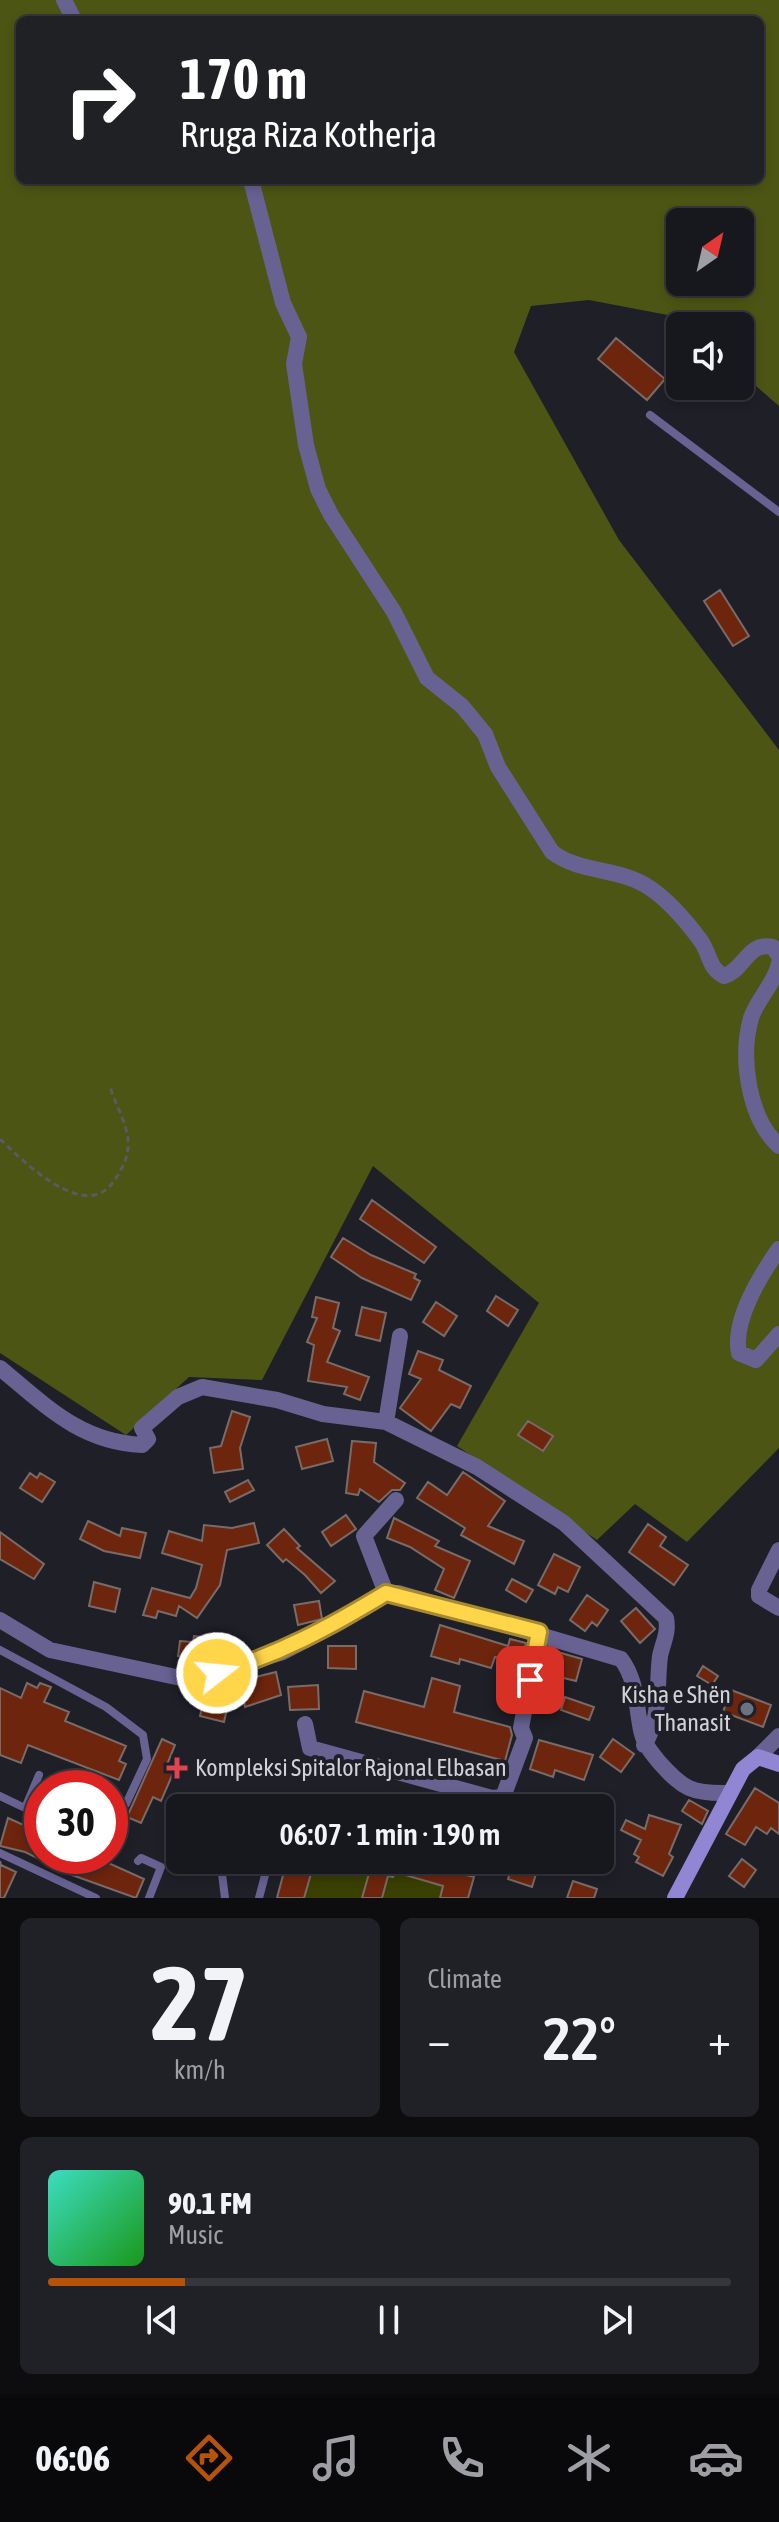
<!DOCTYPE html>
<html lang="en">
<head>
<meta charset="utf-8">
<style>
	:root { --surface:#17171e; --page:#202027; --text:#f1f3f6; --muted:#9e9fa4; --line:#36363c; --accent:#b45309 }
	body { margin:0; font-family:"Asap Condensed",sans-serif; background:var(--page); color:var(--text); height:100vh; display:flex; flex-direction:column; font-size:30px; white-space:nowrap }
	* { box-sizing:border-box; margin:0 }
	p { font-size:26px; color:var(--muted) }
	.icon { flex:none; width:44px; height:44px; fill:none; stroke:currentColor; stroke-width:2; stroke-linecap:round; stroke-linejoin:round }
	.map { position:relative; height:1898px; overflow:hidden }
	.drawer { display:flex; flex-direction:column; gap:20px; padding:20px; background:#0d0d10; flex:1 }
	.drawer>* { flex:none }
	.banner { position:absolute; left:16px; top:16px; width:748px; height:168px; border-radius:12px; box-shadow:0 4px 12px #0003,0 0 0 2px var(--line); background:#202124; color:#fff; overflow:hidden }
	.needle { width:52px; rotate:34deg }
	.controls { position:absolute; left:666px; top:208px; display:grid; gap:16px }
	.controls a { display:grid; place-items:center; width:88px; height:88px; border-radius:12px; background:var(--surface); box-shadow:0 4px 12px #0003,0 0 0 2px var(--line); font-size:40px }
	.speed { position:absolute; left:24px; top:1770px; display:flex; gap:16px; font-size:40px; font-weight:700; text-align:center }
	.speed>* { display:grid; place-content:center; width:104px; height:104px; border-radius:50%; background:var(--surface); box-shadow:0 4px 12px #0003,0 0 0 2px var(--line); line-height:1 }
	.speed .limit { border:12px solid #d22; background:#fff; color:#111 }
	.pin { position:absolute; display:grid; place-items:center; width:68px; height:68px; color:#fff; margin:-34px; border-radius:16px; box-shadow:0 4px 12px #0006 }
	.me { position:absolute; width:88px; margin:-44px; rotate:74deg; stroke-linejoin:round; filter:drop-shadow(0 0 6px #0008) }
	.turn { display:flex; align-items:center; gap:28px; height:168px; padding:0 32px; font-size:36px }
	.turn .icon { width:104px; height:104px; stroke-width:2.5 }
	.turn b { display:block; font-size:56px; line-height:68px }
	.big { font-size:60px; font-weight:600; line-height:1.1 }
	.drawer .tile { flex:1; display:flex; flex-direction:column; justify-content:center; gap:12px; min-width:0; padding:0 28px; border-radius:12px; background:var(--page) }
	.drawer .dial { align-items:center; gap:0 }
	.dial b { font-size:104px; line-height:1 }
	.song { display:flex; align-items:center; gap:24px }
	.cover { width:96px; height:96px; border-radius:12px; background:linear-gradient(135deg,hsl(170 70% 55%),hsl(120 70% 35%)) }
	.played { height:8px; border-radius:4px; background:linear-gradient(90deg,var(--accent) 20%,var(--line) 20%) }
	.keys { display:flex; justify-content:space-around; direction:ltr }
	.heat { display:flex; justify-content:space-between; align-items:center; font-size:44px; direction:ltr }
	.drawer .tiles { flex:1; display:grid; gap:20px; grid-template-columns:1fr 1fr }
	.tile:last-child { grid-column:span 2 }
	.trip { position:absolute; left:166px; top:1794px; width:448px; height:80px; border-radius:12px; background:var(--surface); box-shadow:0 4px 12px #0003,0 0 0 2px var(--line); font-weight:600; line-height:80px; text-align:center }
	.tabs { display:flex; height:128px; justify-content:space-around; align-items:center; background:#09090c; color:var(--muted) }
	.tabs .icon { width:56px; height:56px }
	.tabs .active { color:var(--accent) }
	.tabs b { font-size:36px; color:var(--text) }
	.map>svg:first-child { display:block }
	.green { fill:#394000 }
	.forest { fill:#4d5514; fill-rule:evenodd }
	.building { fill:#6d250d; stroke:#786c68; stroke-width:2 }
	.lines { fill:none; stroke-linecap:round; stroke-linejoin:round }
	.path { stroke:#5a5a62; stroke-width:3; stroke-dasharray:6 4; stroke-linecap:butt }
	.lane { stroke:#676292; stroke-width:8 }
	.street { stroke:#676292; stroke-width:16 }
	.secondary { stroke:#9086d4; stroke-width:16 }
	.route-casing { stroke:#a68a30; stroke-width:20 }
	.route { stroke:#ffd54a; stroke-width:14 }
	.worship-dot { fill:#6b7280; stroke:#1f1f28; stroke-width:3 }
	.health-dot { fill:#e0444e; stroke:#1f1f28; stroke-width:3 }
	.labels { text-anchor:middle; stroke-width:8; stroke-linejoin:round; paint-order:stroke }
	.poi-label { font-size:24px; fill:#d1d1d7; stroke:#1f1f28; text-anchor:end }
</style>
</head>
<body>
<div class="map">
<svg width="779" height="1898" viewBox="0 0 779 1898">
	<rect width="100%" height="100%" fill="#1f1f28"/>
	<path class="green" d="M315 1860H350L374 1871 362 1898H304Z
		M395 1872 443 1886 440 1898H382L385 1875 393 1877Z"/>
	<path class="forest" d="M0 0H779V406L740 372V326H685L673 316 589 300 531 306 514 352 619 540 779 750V1448L687 1542 635 1504 597 1540 457 1446 539 1303 373 1166 262 1380 189 1377 126 1435 0 1353ZM20 20H760V180H20ZM680 222H740V282H680Z"/>
	<path class="building" d="M616 338 665 379 647 400 598 359Z
		M720 590 749 636 733 646 704 601Z
		M372 1200 436 1247 424 1263 360 1219Z
		M343 1238 371 1255 416 1274 414 1278 420 1281 411 1300 362 1278 331 1257Z
		M496 1296 518 1310 508 1326 487 1311Z
		M316 1297 339 1303 333 1328 340 1331 327 1362 369 1377 360 1400 344 1394 347 1387 308 1381 314 1345 307 1342 317 1318 312 1317Z
		M436 1302 457 1316 444 1336 423 1322Z
		M362 1307 386 1313 380 1341 356 1335Z
		M418 1351 443 1360 439 1370 471 1386 460 1408 451 1404 431 1431 400 1408 421 1379 409 1374Z
		M232 1411 250 1417 240 1448 243 1469 214 1473 210 1448 221 1446Z
		M528 1421 553 1436 543 1451 518 1435Z
		M327 1439 333 1461 302 1469 296 1447Z
		M352 1441 376 1443 374 1462 405 1483 400 1490H392L379 1502 360 1489 358 1495 346 1493Z
		M463 1472 505 1501 488 1526 524 1541 514 1564 461 1535 465 1528 417 1498 428 1482 447 1495Z
		M30 1473 37 1478 40 1473 55 1482 42 1502 20 1488Z
		M248 1480 254 1490 230 1502 225 1492Z
		M346 1515 356 1529 331 1546 322 1532Z
		M394 1518 439 1541 435 1546 470 1561 454 1598 435 1590 444 1569 410 1547 387 1538Z
		M88 1521 120 1536 122 1528 146 1533 140 1558 104 1551 80 1539Z
		M254 1523 259 1543 227 1550 220 1585 197 1618 179 1606 176 1616 158 1611 156 1618 143 1615 152 1588 190 1598 196 1588 202 1565 162 1553 169 1531 202 1541 204 1525 232 1528Z
		M648 1524 666 1537 660 1546 688 1565 674 1585 629 1552Z
		M284 1529 300 1546 297 1548 335 1581 321 1593 305 1575 286 1559 283 1562 267 1545Z
		M0 1532 44 1564 34 1579 0 1559Z
		M554 1554 580 1567 568 1592 558 1587 555 1594 538 1585Z
		M512 1579 533 1590 526 1602 506 1590Z
		M94 1582 120 1589 115 1612 89 1606Z
		M587 1595 608 1610 597 1626 592 1622 585 1631 570 1620Z
		M319 1601 322 1619 298 1625 294 1605Z
		M636 1608 655 1629 640 1643 621 1621Z
		M440 1625 508 1646 510 1639 526 1643 522 1664 495 1657 491 1668 460 1659 459 1664 431 1656Z
		M194 1636 224 1640 221 1659 206 1664 178 1656 180 1641 193 1642Z
		M328 1646H356V1669L328 1668Z
		M547 1649 582 1659 576 1681 543 1673Z
		M703 1666 718 1676 712 1685 697 1676Z
		M276 1672 281 1695 245 1707 239 1681Z
		M432 1678 460 1686 454 1712 510 1727 512 1735 505 1761 356 1722 364 1691 424 1707Z
		M27 1683 37 1688 40 1683 51 1687 44 1702 69 1712 65 1721 126 1746 119 1761 126 1764 119 1780 28 1745 21 1763 0 1755V1688L21 1698Z
		M318 1685 319 1709 290 1710 288 1687Z
		M731 1690 771 1705 763 1727 723 1712Z
		M205 1694 229 1700 224 1722 200 1716Z
		M565 1697 594 1707 589 1720 561 1710Z
		M162 1739 175 1745 166 1767 174 1771 161 1801 153 1797 141 1823 127 1817Z
		M613 1739 634 1754 621 1772 600 1757Z
		M539 1740 593 1755 584 1780 555 1770 553 1777 530 1769Z
		M755 1788 779 1803V1834L771 1828 767 1834 756 1827 745 1845 726 1834Z
		M689 1800 708 1811 702 1824 682 1811Z
		M42 1802V1856H93L144 1879 136 1898 72 1875 25 1852 0 1846 8 1818 30 1828Z
		M649 1815 681 1825 669 1854 673 1857 663 1876 636 1862 639 1857 634 1854 641 1840 621 1830 626 1820 645 1829Z
		M742 1859 756 1870 744 1887 729 1876Z
		M287 1860H315L304 1898H277Z
		M347 1860H449L456 1862 454 1872 474 1877 468 1898H440L443 1886 395 1872 393 1877 388 1876 382 1898H362L370 1870 346 1863Z
		M514 1860H534L531 1869 537 1871 532 1887 508 1879Z
		M0 1861 1 1865 16 1872 4 1898H0Z
		M573 1881 597 1889 594 1898H567Z"/>
	<g class="lines">
		<path class="path" d="M0 1139C22 1160 85 1224 114 1181 123 1168 129 1156 128 1140 127 1124 115 1103 110 1087"/>
		<path class="lane" d="M650 415 779 512
			M0 1650 106 1707 143 1735 147 1759 126 1804
			M0 1796 25 1808 39 1775
			M168 1808 180 1819
			M0 1853 96 1898
			M216 1860 222 1874 225 1898
			M138 1861 141 1858 161 1867 149 1898
			M259 1898 269 1860"/>
		<path class="street" d="M64 0 74 20
			M251 180 283 303 299 337 294 364 306 445 318 489 331 515 394 612 427 678 462 706 485 734 498 767 552 852C581 874 620 867 650 888 669 901 687 922 701 941 710 954 709 969 724 976 745 970 747 941 773 947L779 956
			M779 963C776 982 757 999 751 1018 740 1057 748 1118 779 1146
			M779 1249C761 1274 732 1321 739 1353L756 1360 779 1334
			M0 1368C46 1406 80 1442 142 1445L148 1439 142 1428 178 1397 202 1387 277 1400 323 1414 386 1422 477 1467 564 1523 666 1618C669 1633 663 1642 660 1656 656 1687 662 1717 644 1745
			M386 1422 400 1336
			M779 1550 759 1590V1596L779 1608
			M386 1593 364 1536 396 1500
			M0 1620 50 1650 190 1680 283 1652 339 1623 386 1593H398L621 1659C637 1680 636 1706 641 1730 644 1744 650 1751 659 1762 683 1789 692 1794 729 1793
			M305 1724 310 1748 492 1798 503 1797 525 1738 521 1728 539 1632
			M758 1757 779 1736"/>
		<path class="secondary" d="M675 1898 743 1769 758 1757 779 1764"/>
	</g>
	<g class="lines">
		<defs>
			<path id="route" d="M217 1673C280 1654 330 1627 386 1593L539 1632 530 1680"/>
		</defs>
		<use href="#route" class="route-casing"/>
		<use href="#route" class="route"/>
	</g>
	<circle class="worship-dot" cx="747" cy="1709" r="8"/>
	<path class="health-dot" d="M173 1756h8v8h8v8h-8v8h-8v-8h-8v-8h8z"/>
	<g class="labels">
		<g class="poi-label">
			<text x="731" y="1703">Kisha e Shën<tspan x="731" dy="28">Thanasit</tspan></text>
			<text x="195" y="1776" text-anchor="start">Kompleksi Spitalor Rajonal Elbasan</text>
		</g>
	</g>
</svg>
<div class="controls">
<a><svg class="needle" viewBox="-14 -14 28 28"><path d="M0-13l5 13h-10z" fill="#e53935"/><path d="M0 13l5-13h-10z" fill="#9e9fa4"/></svg></a>
<a><svg class="icon" aria-label="sound" viewBox="0 0 24 24"><path d="M4 9h4l5-4v14l-5-4H4zM17 9q2 3 0 6"/></svg></a>
</div>
<div class="speed"><div class="limit">30</div></div>
<div class="pin" style="left:530px;top:1680px;background:#d93025"><svg class="icon" aria-label="arrive" viewBox="0 0 24 24"><path d="M6 21V4h12l-3 4 3 4H6"/></svg></div>
<svg class="me" style="left:217px;top:1673px" viewBox="-20 -20 40 40"><circle r="17" fill="#ffd54a" stroke="#fff" stroke-width="3"/><path d="M0-11L8 9 0 5-8 9z" fill="#fff"/></svg>
<div class="trip">06:07 · 1 min · 190 m</div>
<div class="banner">
<div class="turn"><svg class="icon" aria-label="right" viewBox="0 0 24 24"><path d="M7 20v-9h11M14 6l5 5-5 5"/></svg><div><b>170 m</b>Rruga Riza Kotherja</div></div>
</div>
</div>
<section class="drawer">
<div class="tiles">
<div class="tile dial"><b>27</b><p>km/h</p></div>
<div class="tile"><p>Climate</p>
<div class="heat"><a>−</a><b class="big">22°</b><a>+</a></div>
</div>
<div class="tile">
<div class="song"><i class="cover"></i><div><b>90.1 FM</b><p>Music</p></div></div>
<div class="played"></div>
<div class="keys"><svg class="icon" aria-label="previous" viewBox="0 0 24 24"><path d="M18 5L8 12l10 7zM5 5v14"/></svg><svg class="icon" aria-label="pause" viewBox="0 0 24 24"><path d="M8 5v14M16 5v14"/></svg><svg class="icon" aria-label="next" viewBox="0 0 24 24"><path d="M6 5l10 7-10 7zM19 5v14"/></svg></div>
</div>
</div>
</section>
<nav class="tabs">
<b>06:06</b>
<svg class="icon active" aria-label="directions" viewBox="0 0 24 24"><path d="M12 3l9 9-9 9-9-9zM9 14v-3h6M13 9l2 2-2 2"/></svg>
<svg class="icon" aria-label="music" viewBox="0 0 24 24"><path d="M9 18V5l10-2v13"/><circle cx="6" cy="18" r="3"/><circle cx="16" cy="16" r="3"/></svg>
<svg class="icon" aria-label="phone" viewBox="0 0 24 24"><path d="M5 4h4l2 5-3 2q2 4 5 5l2-3 5 2v4C11 20 4 13 5 4z"/></svg>
<svg class="icon" aria-label="climate" viewBox="0 0 24 24"><path d="M12 3v18M4 7l16 10M4 17L20 7"/></svg>
<svg class="icon" aria-label="car" viewBox="0 0 24 24"><path d="M5 17H2v-5l4-1 3-4h7l3 4 3 1v5h-3M9 17h6M6 11h13"/><circle cx="7" cy="17" r="2"/><circle cx="17" cy="17" r="2"/></svg>
</nav>
</body>
</html>
